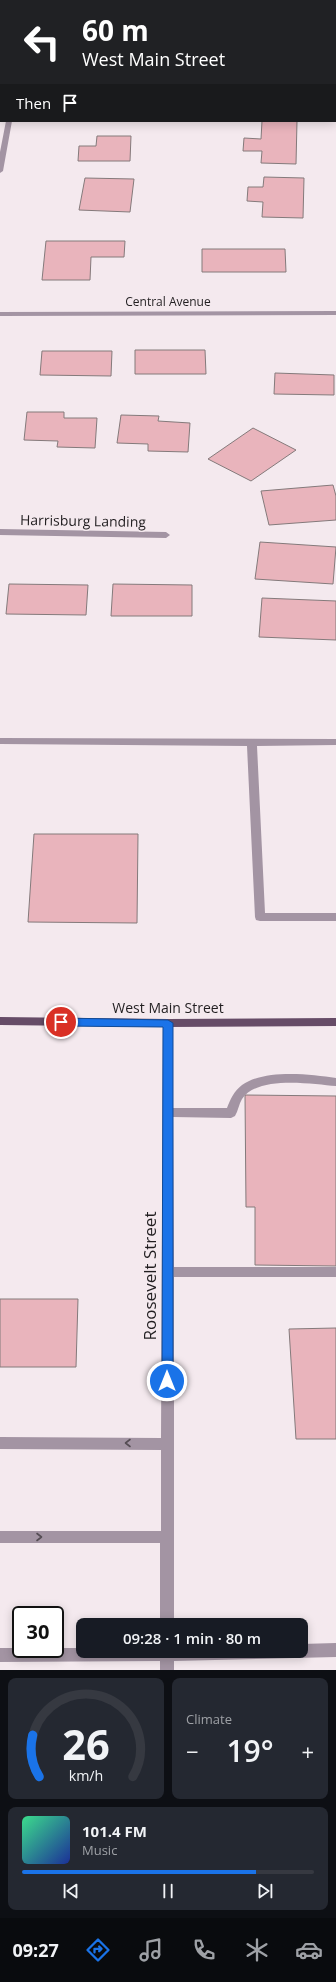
<!DOCTYPE html>
<html lang="en">
<head>
<meta charset="utf-8">
<style>
	:root { --surface:#171b24; --page:#242831; --text:#f1f3f6; --muted:#9ea1a6; --line:#363941; --accent:#1a73e8 }
	body { margin:0; font-family:"Open Sans",sans-serif; background:var(--page); color:var(--text); height:100vh; display:flex; flex-direction:column; font-size:15px; white-space:nowrap }
	* { box-sizing:border-box; margin:0 }
	p { font-size:13px; color:var(--muted) }
	.icon { flex:none; width:22px; height:22px; fill:none; stroke:currentColor; stroke-width:2; stroke-linecap:round; stroke-linejoin:round }
	.map { position:relative; height:1670px; overflow:hidden }
	.sheet { display:flex; flex-direction:column; gap:8px; padding:8px; background:#0d0f14; flex:1 }
	.sheet>* { flex:none }
	.hud { position:absolute; left:0px; top:0px; width:336px; height:122px; box-shadow:0 2px 10px #0003; background:#202124; color:#fff; overflow:hidden }
	.speed { position:absolute; left:12px; top:1606px; display:flex; gap:8px; font-size:20px; font-weight:700; text-align:center }
	.speed>* { display:grid; place-content:center; width:52px; height:52px; border-radius:50%; background:var(--surface); box-shadow:0 2px 10px #0003; line-height:1 }
	.speed .limit { border:2px solid #111; border-radius:6px; background:#fff; color:#111 }
	.pin { position:absolute; display:grid; place-items:center; width:34px; height:34px; color:#fff; margin:-17px; border:2px solid #fff; border-radius:50%; box-shadow:0 1px 4px #0007 }
	.me { position:absolute; width:44px; margin:-22px; rotate:0deg; stroke-linejoin:round; filter:drop-shadow(0 0 3px #0008) }
	.turn { display:flex; align-items:center; gap:14px; height:84px; padding:0 16px; font-size:18px }
	.turn .icon { width:52px; height:52px; stroke-width:2.5 }
	.turn b { display:block; font-size:28px; line-height:34px }
	.then { display:flex; align-items:center; height:38px; padding:0 16px; background:#0003; gap:8px; font-size:15px }
	.big { font-size:30px; font-weight:600; line-height:1.1 }
	.sheet .tile { flex:1; display:flex; flex-direction:column; justify-content:center; gap:6px; min-width:0; padding:0 14px; border-radius:8px; background:var(--page) }
	.sheet .dial { align-items:center; gap:0 }
	.dial svg { height:104px; overflow:visible; fill:none; stroke:var(--line); stroke-width:7; stroke-linecap:round; text-anchor:middle }
	.dial text { fill:var(--text); stroke:none }
	.song { display:flex; align-items:center; gap:12px }
	.cover { width:48px; height:48px; border-radius:6px; background:linear-gradient(135deg,hsl(150 70% 55%),hsl(230 70% 35%)) }
	.played { height:4px; border-radius:2px; background:linear-gradient(90deg,var(--accent) 80%,var(--line) 80%) }
	.keys { display:flex; justify-content:space-around; direction:ltr }
	.heat { display:flex; justify-content:space-between; align-items:center; font-size:22px; direction:ltr }
	.sheet .tiles { flex:1; display:grid; gap:8px; grid-template-columns:1fr 1fr }
	.tile:last-child { grid-column:span 2 }
	.trip { position:absolute; left:76px; top:1618px; width:232px; height:40px; border-radius:8px; background:var(--surface); box-shadow:0 2px 10px #0003; font-weight:600; line-height:40px; text-align:center }
	.tabs { display:flex; height:64px; justify-content:space-around; align-items:center; background:#090b0e; color:var(--muted) }
	.tabs .icon { width:28px; height:28px }
	.tabs .on { color:var(--accent) }
	.tabs b { font-size:18px; color:var(--text) }
	.map>svg:first-child { display:block }
	.building { fill:#e9b4bc; stroke:#847a7b }
	.lines { fill:none; stroke-linecap:round; stroke-linejoin:round }
	.minor { fill:#a394a3; fill-rule:evenodd }
	.major { fill:#664c67; fill-rule:evenodd }
	.oneway { stroke:#554d54 }
	.route { fill:#1a73e8; stroke:#114b97 }
	.labels { text-anchor:middle; stroke-width:3; stroke-linejoin:round; paint-order:stroke }
	.far-street-label { font-size:12px; fill:#211e20; stroke:#f4e9ee }
	.street-label { font-size:14px; fill:#211e20; stroke:#f4e9ee }
	.near-street-label { font-size:17px; fill:#211e20; stroke:#f4e9ee }
</style>
</head>
<body>
<div class="map">
<svg width="336" height="1670" viewBox="0 0 336 1670">
	<rect width="100%" height="100%" fill="#f4e9ee"/>
	<path class="building" d="M262 121H297L296 164 261 163 262 151H243L244 138 261 139Z
		M97 136H131L130 161H78L79 146H96Z
		M264 177 304 178 303 218 262 217 263 202 247 201 248 187H263Z
		M85 178 134 179 130 212 79 210Z
		M46 241H125L124 257H91L90 280H42Z
		M202 249H285L286 272H202Z
		M135 350H205L206 374H135Z
		M42 351H112L111 376 40 375Z
		M275 373 334 375V395L274 394Z
		M27 412H64V418H97L95 448 57 447 58 441 24 440Z
		M121 415 159 416 158 421 190 423 188 452 148 451V444L117 443Z
		M253 428 296 450 251 481 208 459Z
		M333 485 336 496V520L269 525 261 491Z
		M260 542 336 547 333 584 255 579Z
		M9 584 88 585 86 615 6 614Z
		M113 584 192 585V616H111Z
		M262 598 336 601V640L259 637Z
		M34 834H138L137 923 28 922Z
		M245 1095 336 1096V1266L255 1265V1207H246Z
		M0 1299H78L76 1367H0Z
		M336 1328V1439H296L289 1329Z"/>
	<g class="lines">
		<path class="minor" d="M28 0H34V1H28Z
			M335 3H336V7H335Z
			M0 5H1V9H0Z
			M6 121H12L3 171 0 173V152Z
			M336 311V315L0 316V312Z
			M0 529 166 532 170 535 166 538 0 535Z
			M0 738 336 739V745L257 746 265 913H336V921H260L256 920 255 917 247 746 0 744Z
			M168 1019 172 1020 173 1023V1108H227C230 1100 234 1091 242 1085 265 1069 309 1074 336 1078V1086C312 1084 258 1075 242 1099 239 1104 238 1111 235 1116L231 1118 173 1117 174 1267H336V1277H174V1625H160V1543H0V1531H161V1450L0 1449V1437L161 1438 163 1023 164 1020Z
			M336 1643V1657L174 1661V1670H160V1661L0 1662V1648H83V1651H301V1644Z"/>
		<path class="major" d="M0 1017 168 1019 336 1018V1026L168 1027 0 1025Z"/>
	</g>
	<defs><path id="oneway-chevron" d="M-2-3.5L2.5 0L-2 3.5" fill="none" stroke-width="1.6" stroke-linecap="round" stroke-linejoin="round"/></defs>
	<g class="oneway">
		<use href="#oneway-chevron" transform="translate(128 1443) rotate(-180)"/>
		<use href="#oneway-chevron" transform="translate(39 1537)"/>
	</g>
	<path class="route" d="M61 1018 168 1020 173 1023V1381L171 1385 167 1386 163 1385 162 1381 163 1027 61 1026 56 1022Z"/>
	<g class="labels">
		<g class="far-street-label">
			<text x="168" y="306">Central Avenue</text>
		</g>
		<g class="street-label">
			<text transform="translate(83 521) rotate(1)" y="5">Harrisburg Landing</text>
			<text x="168" y="1013">West Main Street</text>
		</g>
		<g class="near-street-label">
			<text transform="translate(150 1276) rotate(-90)" y="6">Roosevelt Street</text>
		</g>
	</g>
</svg>
<div class="speed"><div class="limit">30</div></div>
<div class="pin" style="left:61px;top:1022px;background:#d93025"><svg class="icon" aria-label="arrive" viewBox="0 0 24 24"><path d="M6 21V4h12l-3 4 3 4H6"/></svg></div>
<svg class="me" style="left:167px;top:1381px" viewBox="-20 -20 40 40"><circle r="17" fill="#1a73e8" stroke="#fff" stroke-width="3"/><path d="M0-11L8 9 0 5-8 9z" fill="#fff"/></svg>
<div class="trip">09:28 · 1 min · 80 m</div>
<div class="hud">
<div class="turn"><svg class="icon" aria-label="left" viewBox="0 0 24 24"><path d="M17 20v-9H6M10 6l-5 5 5 5"/></svg><div><b>60 m</b>West Main Street</div></div>
<div class="then">Then<svg class="icon" aria-label="arrive" viewBox="0 0 24 24"><path d="M6 21V4h12l-3 4 3 4H6"/></svg></div>
</div>
</div>
<section class="sheet">
<div class="tiles">
<div class="tile dial"><svg viewBox="0 0 100 80">
<path d="M14 69A42 42 0 1 1 86 69"/>
<path d="M14 69A42 42 0 0 1 9 37" stroke="#1a73e8"/>
<text x="50" y="56" font-size="32" font-weight="700">26</text>
<text x="50" y="72" font-size="11">km/h</text>
</svg></div>
<div class="tile"><p>Climate</p>
<div class="heat"><a>−</a><b class="big">19°</b><a>+</a></div>
</div>
<div class="tile">
<div class="song"><i class="cover"></i><div><b>101.4 FM</b><p>Music</p></div></div>
<div class="played"></div>
<div class="keys"><svg class="icon" aria-label="previous" viewBox="0 0 24 24"><path d="M18 5L8 12l10 7zM5 5v14"/></svg><svg class="icon" aria-label="pause" viewBox="0 0 24 24"><path d="M8 5v14M16 5v14"/></svg><svg class="icon" aria-label="next" viewBox="0 0 24 24"><path d="M6 5l10 7-10 7zM19 5v14"/></svg></div>
</div>
</div>
</section>
<nav class="tabs">
<b>09:27</b>
<svg class="icon on" aria-label="directions" viewBox="0 0 24 24"><path d="M12 3l9 9-9 9-9-9zM9 14v-3h6M13 9l2 2-2 2"/></svg>
<svg class="icon" aria-label="music" viewBox="0 0 24 24"><path d="M9 18V5l10-2v13"/><circle cx="6" cy="18" r="3"/><circle cx="16" cy="16" r="3"/></svg>
<svg class="icon" aria-label="phone" viewBox="0 0 24 24"><path d="M5 4h4l2 5-3 2q2 4 5 5l2-3 5 2v4C11 20 4 13 5 4z"/></svg>
<svg class="icon" aria-label="climate" viewBox="0 0 24 24"><path d="M12 3v18M4 7l16 10M4 17L20 7"/></svg>
<svg class="icon" aria-label="car" viewBox="0 0 24 24"><path d="M5 17H2v-5l4-1 3-4h7l3 4 3 1v5h-3M9 17h6M6 11h13"/><circle cx="7" cy="17" r="2"/><circle cx="17" cy="17" r="2"/></svg>
</nav>
</body>
</html>
